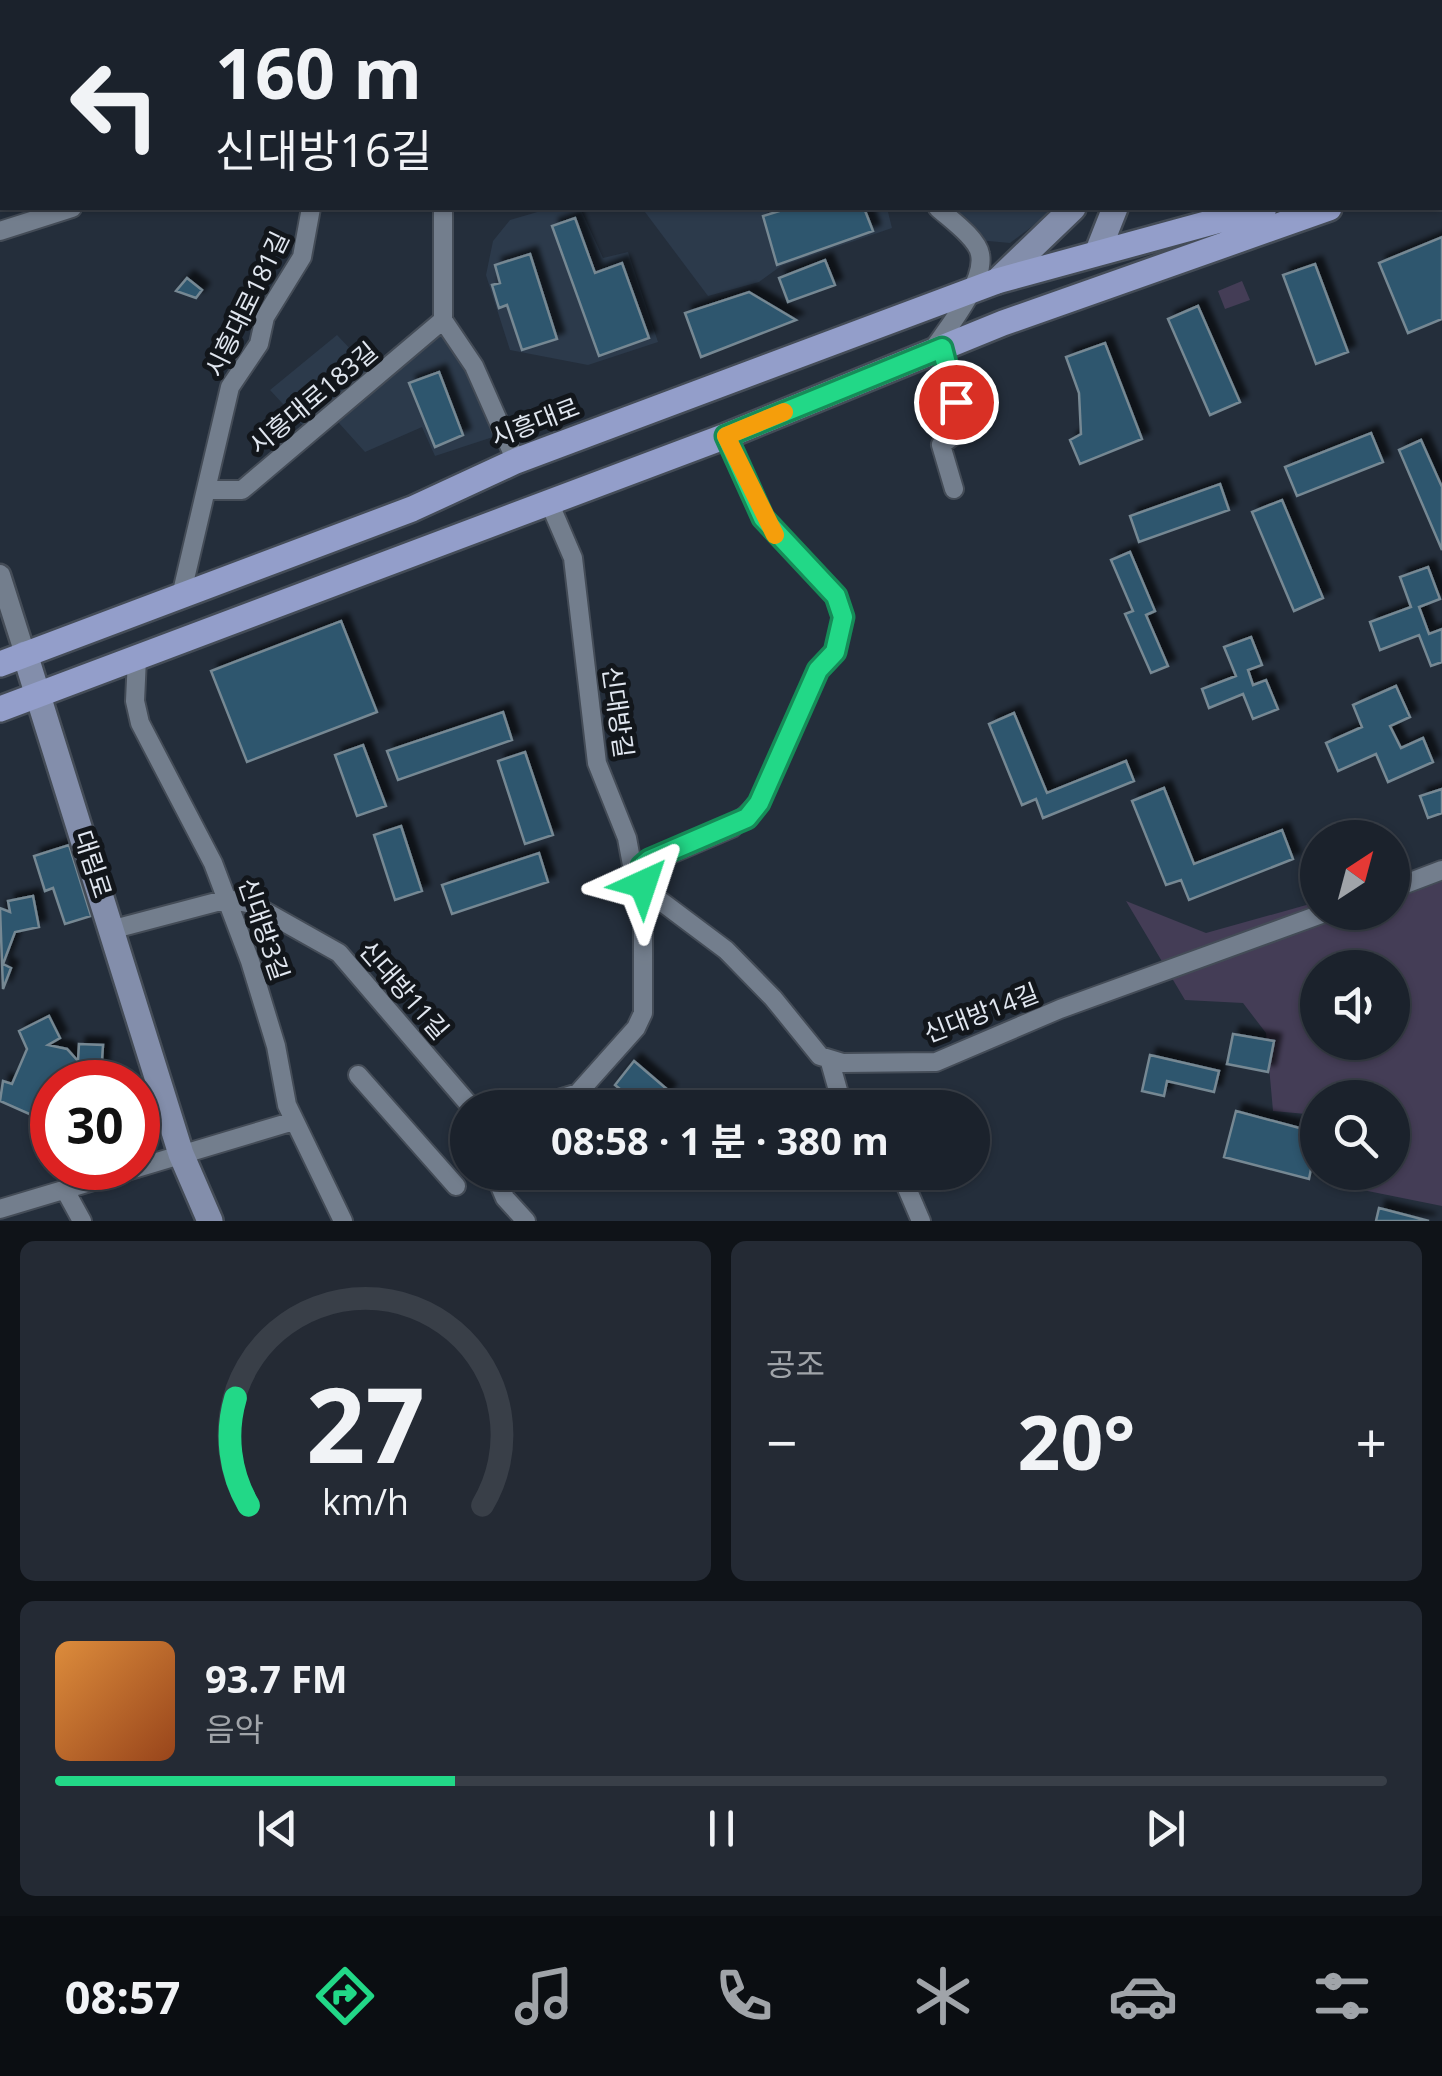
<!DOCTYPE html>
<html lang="ko">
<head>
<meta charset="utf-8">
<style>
	:root { --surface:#1b222c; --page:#242a34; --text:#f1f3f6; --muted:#a0a4a9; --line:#393f48; --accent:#22d887 }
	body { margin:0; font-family:"Open Sans","Noto Sans KR",sans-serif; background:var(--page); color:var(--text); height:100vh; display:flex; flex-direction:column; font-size:38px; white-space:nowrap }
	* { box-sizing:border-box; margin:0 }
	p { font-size:32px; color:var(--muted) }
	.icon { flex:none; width:55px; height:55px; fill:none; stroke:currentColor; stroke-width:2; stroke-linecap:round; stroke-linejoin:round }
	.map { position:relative; height:1221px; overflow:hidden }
	.sheet { display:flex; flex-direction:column; gap:20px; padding:20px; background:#0f1318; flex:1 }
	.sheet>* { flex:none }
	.top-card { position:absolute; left:0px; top:0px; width:1442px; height:210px; box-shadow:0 2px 8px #0004,0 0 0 2px var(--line); background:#1b222c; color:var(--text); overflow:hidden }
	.needle { width:65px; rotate:36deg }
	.buttons { position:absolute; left:1300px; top:820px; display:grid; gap:20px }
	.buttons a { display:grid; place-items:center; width:110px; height:110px; border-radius:50%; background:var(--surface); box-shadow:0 2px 8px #0004,0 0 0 2px var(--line); font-size:50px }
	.speed { position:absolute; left:30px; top:1060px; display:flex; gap:20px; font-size:50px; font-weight:700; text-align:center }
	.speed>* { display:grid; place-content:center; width:130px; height:130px; border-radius:50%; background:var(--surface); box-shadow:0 2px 8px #0004,0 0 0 2px var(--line); line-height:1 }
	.speed .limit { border:15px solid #d22; background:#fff; color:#111 }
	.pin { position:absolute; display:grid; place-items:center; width:85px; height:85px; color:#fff; margin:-42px; border:5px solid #fff; border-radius:50%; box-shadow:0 2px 10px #0007 }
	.me { position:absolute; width:110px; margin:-55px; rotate:42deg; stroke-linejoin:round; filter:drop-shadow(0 0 8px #0008) }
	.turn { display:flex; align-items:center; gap:35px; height:210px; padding:0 50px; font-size:45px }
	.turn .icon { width:130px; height:130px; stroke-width:2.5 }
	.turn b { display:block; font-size:70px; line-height:85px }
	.big { font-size:75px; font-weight:700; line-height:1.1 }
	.sheet .widget { flex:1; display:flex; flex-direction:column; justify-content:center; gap:15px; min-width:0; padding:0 35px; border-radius:15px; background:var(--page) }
	.sheet .dial { align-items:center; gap:0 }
	.dial svg { height:260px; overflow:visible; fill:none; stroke:var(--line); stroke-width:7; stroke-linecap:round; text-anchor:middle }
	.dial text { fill:var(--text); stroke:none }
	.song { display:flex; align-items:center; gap:30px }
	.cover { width:120px; height:120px; border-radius:15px; background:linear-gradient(135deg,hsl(30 70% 55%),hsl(20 70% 35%)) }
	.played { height:10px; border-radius:5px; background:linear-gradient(90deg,var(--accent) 30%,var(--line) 30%) }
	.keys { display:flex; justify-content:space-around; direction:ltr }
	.heat { display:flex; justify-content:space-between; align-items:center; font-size:55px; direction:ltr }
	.sheet .tiles { flex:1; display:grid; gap:20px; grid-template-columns:1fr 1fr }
	.widget:last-child { grid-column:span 2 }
	.trip { position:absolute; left:450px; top:1090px; width:540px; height:100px; border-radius:50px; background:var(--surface); box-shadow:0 2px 8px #0004,0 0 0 2px var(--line); font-weight:700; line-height:100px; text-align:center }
	.tabs { display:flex; height:160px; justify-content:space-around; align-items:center; background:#0b0e12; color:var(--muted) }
	.tabs .icon { width:70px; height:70px }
	.tabs .current { color:var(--accent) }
	.tabs b { font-size:45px; color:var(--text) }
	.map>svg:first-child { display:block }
	.built { fill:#2c3a4b }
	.green { fill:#443d56; fill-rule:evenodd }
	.building { fill:#2d566e; stroke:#768893; stroke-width:2.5; filter:url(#shadow) }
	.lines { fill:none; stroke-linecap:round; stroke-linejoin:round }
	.minor-casing { stroke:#444c57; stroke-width:22 }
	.tertiary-casing { stroke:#444c57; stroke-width:25 }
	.secondary-casing { stroke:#444c57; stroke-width:30 }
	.primary-casing { stroke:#444c57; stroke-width:30 }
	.minor { stroke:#737e8d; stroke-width:18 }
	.tertiary { stroke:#737e8d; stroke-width:20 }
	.secondary { stroke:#838eab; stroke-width:25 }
	.primary { stroke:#939eca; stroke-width:25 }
	.route-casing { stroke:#168c58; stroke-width:25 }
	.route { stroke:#22d887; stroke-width:18 }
	.slow { stroke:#f59e0b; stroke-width:18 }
	.labels { text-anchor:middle; stroke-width:10; stroke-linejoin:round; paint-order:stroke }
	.street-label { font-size:25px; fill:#e0e6ef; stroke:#12161b }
</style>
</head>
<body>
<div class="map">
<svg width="1442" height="1221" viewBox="0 0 1442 1221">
	<defs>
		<filter id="shadow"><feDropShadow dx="7" dy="-7" stdDeviation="2.5" flood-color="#0009"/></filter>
	</defs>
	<rect width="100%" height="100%" fill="#242e3b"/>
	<path class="built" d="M278 0H499V2H278Z
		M551 208H580L603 258 628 252 658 342 588 365 510 350 486 275 493 241 510 220Z
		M642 208H887L892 228 781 266 759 282 708 296Z
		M940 208H1057L1010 243 967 239Z
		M438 331 468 368 499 435 435 456 422 427 365 452 330 413 308 431 270 390 337 335 379 379Z"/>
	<path class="green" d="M1242 281 1250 300 1225 309 1218 291Z
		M1442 865V1206L1343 1186 1342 1173 1392 1172V1098H1318L1317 1115 1273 1111 1266 1033 1243 1003 1185 1000 1126 901 1206 933 1317 902 1318 912H1392L1393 881ZM1318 968H1392V1042H1318Z"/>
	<path class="building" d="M287 0H340L341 2H287Z
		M958 0H1005L1007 2H956Z
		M1055 0H1130L1127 2Z
		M1281 0H1377L1383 2H1279Z
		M789 208H864L873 231 777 265 763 216Z
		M575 218 595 273 622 263 649 338 599 356 552 226Z
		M1442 237V319L1408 333 1379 263Z
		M530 254 557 339 522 350 507 305 499 308 492 285 500 283 495 265Z
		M825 260 835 285 788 302 779 278Z
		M1315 264 1348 352 1316 364 1283 275Z
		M187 278 202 290 196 298 176 291Z
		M749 292 796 320 701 357 685 313Z
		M1198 306 1240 402 1210 415 1168 319Z
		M1105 343 1142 439 1080 464 1070 440 1081 434 1079 393 1066 357Z
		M439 372 463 435 435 447 409 383Z
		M1371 433 1383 462 1297 496 1285 467Z
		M1421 440 1442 487V550L1399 450Z
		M1220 484 1229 510 1139 542 1130 516Z
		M1282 500 1323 598 1294 611 1252 512Z
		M1130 552 1155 611 1146 615 1168 666 1151 673 1125 614 1133 611 1111 560Z
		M1428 567 1440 599 1419 607 1429 634 1442 629V662L1431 666 1419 635 1380 650 1370 622 1411 607 1400 577Z
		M341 621 377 712 247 762 211 671Z
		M1251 637 1262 665 1248 670 1253 685 1266 680 1278 709 1253 719 1243 694 1209 708 1202 689 1236 676 1224 647Z
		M1396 686 1410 717 1390 726 1401 748 1423 738 1433 762 1388 782 1376 754 1338 771 1326 743 1362 727 1353 705Z
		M503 712 512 740 398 780 387 751Z
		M1014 713 1047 793 1126 761 1134 781 1043 818 1036 799 1022 805 989 724Z
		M363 745 386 806 357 816 335 755Z
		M525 752 553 835 525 844 498 761Z
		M1164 788 1194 864 1282 830 1293 859 1189 900 1181 880 1166 885 1132 801Z
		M1442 789V813L1428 818 1420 796Z
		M401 826 422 891 395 900 374 835Z
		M69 845 91 916 65 924 53 888 45 891 34 856Z
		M539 853 548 882 452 914 442 885Z
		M33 896 39 927 15 932 3 964 11 968 3 989 0 908 10 912 8 901Z
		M49 1016 60 1038 48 1045 67 1049 78 1061 79 1044 103 1045 101 1076H80L78 1082H52V1124L0 1101 3 1081 12 1084 27 1049 19 1031Z
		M1233 1034 1274 1041 1268 1072 1227 1064Z
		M1150 1055 1219 1071 1214 1092 1167 1081 1164 1096 1142 1091Z
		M634 1061 669 1091 656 1108 646 1103 642 1107 615 1085Z
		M1236 1111 1318 1133 1309 1179 1224 1157Z
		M1379 1208 1429 1221H1376Z"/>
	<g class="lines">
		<defs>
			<path id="minor" d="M83 0V2
				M270 0V2
				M517 0V2
				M811 0V2
				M37 2 43 0
				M734 2 742 0
				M0 18 2 16
				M0 171 2 175
				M443 208V320L474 366 516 461
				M0 231 72 208
				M942 348 962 429 941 445 954 489
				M931 352C946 330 986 282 980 254 977 238 950 219 938 208
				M207 490H242L443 320
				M549 502 573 558 597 763 627 838 635 881
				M181 596 230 387 259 344 265 317 302 257 311 208
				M137 658 135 701 140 723 213 863 250 961 276 1046 287 1105 343 1221
				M1392 889 1442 870
				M642 900 662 902 726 950 773 998 820 1056 843 1063 936 1062 1060 1009 1327 912
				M114 929 228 899 252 904 339 953 472 1108
				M830 1062 843 1108
				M358 1075 456 1186
				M529 1108 578 1093 636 1028 643 1013V866L732 828 759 803 818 670 835 652 843 617 836 596 763 517 726 436
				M494 1172 505 1198 526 1221
				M900 1172 921 1221
				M65 1190 82 1221
				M0 1209 294 1121"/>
			<path id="tertiary" d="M0 575 25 654"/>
			<path id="secondary" d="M1174 2 1175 0
				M1198 2 1199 0
				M1098 251 1115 208
				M997 281 1073 208
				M25 654 181 1154 210 1221"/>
			<path id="primary" d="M1440 136H1442
				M1440 163 1442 162
				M0 664 412 509 516 461 997 281 1264 208
				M0 709 726 436 1003 323 1329 208"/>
		</defs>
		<use href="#minor" class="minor-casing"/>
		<use href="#tertiary" class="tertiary-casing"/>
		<use href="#secondary" class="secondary-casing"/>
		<use href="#primary" class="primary-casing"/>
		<use href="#minor" class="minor"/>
		<use href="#tertiary" class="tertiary"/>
		<use href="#secondary" class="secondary"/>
		<use href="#primary" class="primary"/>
	</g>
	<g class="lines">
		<defs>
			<path id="route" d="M643 884 642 866 649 860 747 818 759 803 818 670 835 652 843 617 836 596 763 518 726 436 942 348 956 402"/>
		</defs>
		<use href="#route" class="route-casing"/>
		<use href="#route" class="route"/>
		<path class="slow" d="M775 535 726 436 784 412"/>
	</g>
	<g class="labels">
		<g class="street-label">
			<text transform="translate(247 304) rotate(-64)" y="9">시흥대로181길</text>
			<text transform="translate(313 398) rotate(-40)" y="9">시흥대로183길</text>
			<text transform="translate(535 422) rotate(-21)" y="9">시흥대로</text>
			<text transform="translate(618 712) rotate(82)" y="9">신대방길</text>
			<text transform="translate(93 864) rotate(72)" y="9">대림로</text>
			<text transform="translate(264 929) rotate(71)" y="9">신대방3길</text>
			<text transform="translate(404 990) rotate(49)" y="9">신대방11길</text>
			<text transform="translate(981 1013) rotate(-21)" y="9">신대방14길</text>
		</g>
	</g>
</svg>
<div class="buttons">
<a><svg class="needle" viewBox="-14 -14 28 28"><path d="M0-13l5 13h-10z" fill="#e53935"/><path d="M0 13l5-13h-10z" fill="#a0a4a9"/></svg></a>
<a><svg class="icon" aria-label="sound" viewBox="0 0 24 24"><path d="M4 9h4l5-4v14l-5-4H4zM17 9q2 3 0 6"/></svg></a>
<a><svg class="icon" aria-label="search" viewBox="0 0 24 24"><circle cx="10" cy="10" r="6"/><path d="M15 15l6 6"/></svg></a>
</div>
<div class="speed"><div class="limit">30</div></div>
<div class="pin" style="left:956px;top:402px;background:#d93025"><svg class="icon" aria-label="arrive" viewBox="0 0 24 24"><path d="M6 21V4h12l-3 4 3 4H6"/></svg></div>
<svg class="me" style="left:643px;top:884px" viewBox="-20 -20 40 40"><path d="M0-17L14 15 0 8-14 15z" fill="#22d887" stroke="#fff" stroke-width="4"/></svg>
<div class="trip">08:58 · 1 분 · 380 m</div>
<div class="top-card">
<div class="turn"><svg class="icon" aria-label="left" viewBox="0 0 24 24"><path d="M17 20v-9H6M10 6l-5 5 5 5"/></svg><div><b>160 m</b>신대방16길</div></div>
</div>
</div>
<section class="sheet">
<div class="tiles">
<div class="widget dial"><svg viewBox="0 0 100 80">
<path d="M14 69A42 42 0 1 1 86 69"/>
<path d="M14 69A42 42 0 0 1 10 36" stroke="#22d887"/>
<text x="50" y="56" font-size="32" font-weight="700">27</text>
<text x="50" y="72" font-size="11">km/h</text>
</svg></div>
<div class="widget"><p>공조</p>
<div class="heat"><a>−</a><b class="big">20°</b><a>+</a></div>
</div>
<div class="widget">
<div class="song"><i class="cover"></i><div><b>93.7 FM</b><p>음악</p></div></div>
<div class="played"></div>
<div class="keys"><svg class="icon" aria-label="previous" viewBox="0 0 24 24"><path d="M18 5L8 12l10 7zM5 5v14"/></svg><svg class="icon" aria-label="pause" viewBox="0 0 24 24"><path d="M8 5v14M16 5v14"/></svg><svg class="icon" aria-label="next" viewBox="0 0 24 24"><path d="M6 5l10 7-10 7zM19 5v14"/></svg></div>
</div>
</div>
</section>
<nav class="tabs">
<b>08:57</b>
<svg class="icon current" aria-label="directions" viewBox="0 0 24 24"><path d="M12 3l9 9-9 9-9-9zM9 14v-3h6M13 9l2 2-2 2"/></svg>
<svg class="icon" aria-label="music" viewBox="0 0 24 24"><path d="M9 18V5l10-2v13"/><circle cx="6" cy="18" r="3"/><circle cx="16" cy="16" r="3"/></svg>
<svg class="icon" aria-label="phone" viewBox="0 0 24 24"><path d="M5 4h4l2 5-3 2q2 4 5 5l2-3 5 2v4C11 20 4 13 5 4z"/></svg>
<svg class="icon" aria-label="climate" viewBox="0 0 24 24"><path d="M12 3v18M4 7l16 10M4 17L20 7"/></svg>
<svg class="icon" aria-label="car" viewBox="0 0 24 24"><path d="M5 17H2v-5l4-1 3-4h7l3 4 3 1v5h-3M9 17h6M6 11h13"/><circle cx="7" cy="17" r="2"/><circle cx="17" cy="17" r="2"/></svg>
<svg class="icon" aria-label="filters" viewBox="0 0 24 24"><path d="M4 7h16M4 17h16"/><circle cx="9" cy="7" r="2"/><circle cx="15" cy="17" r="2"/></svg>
</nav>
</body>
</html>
